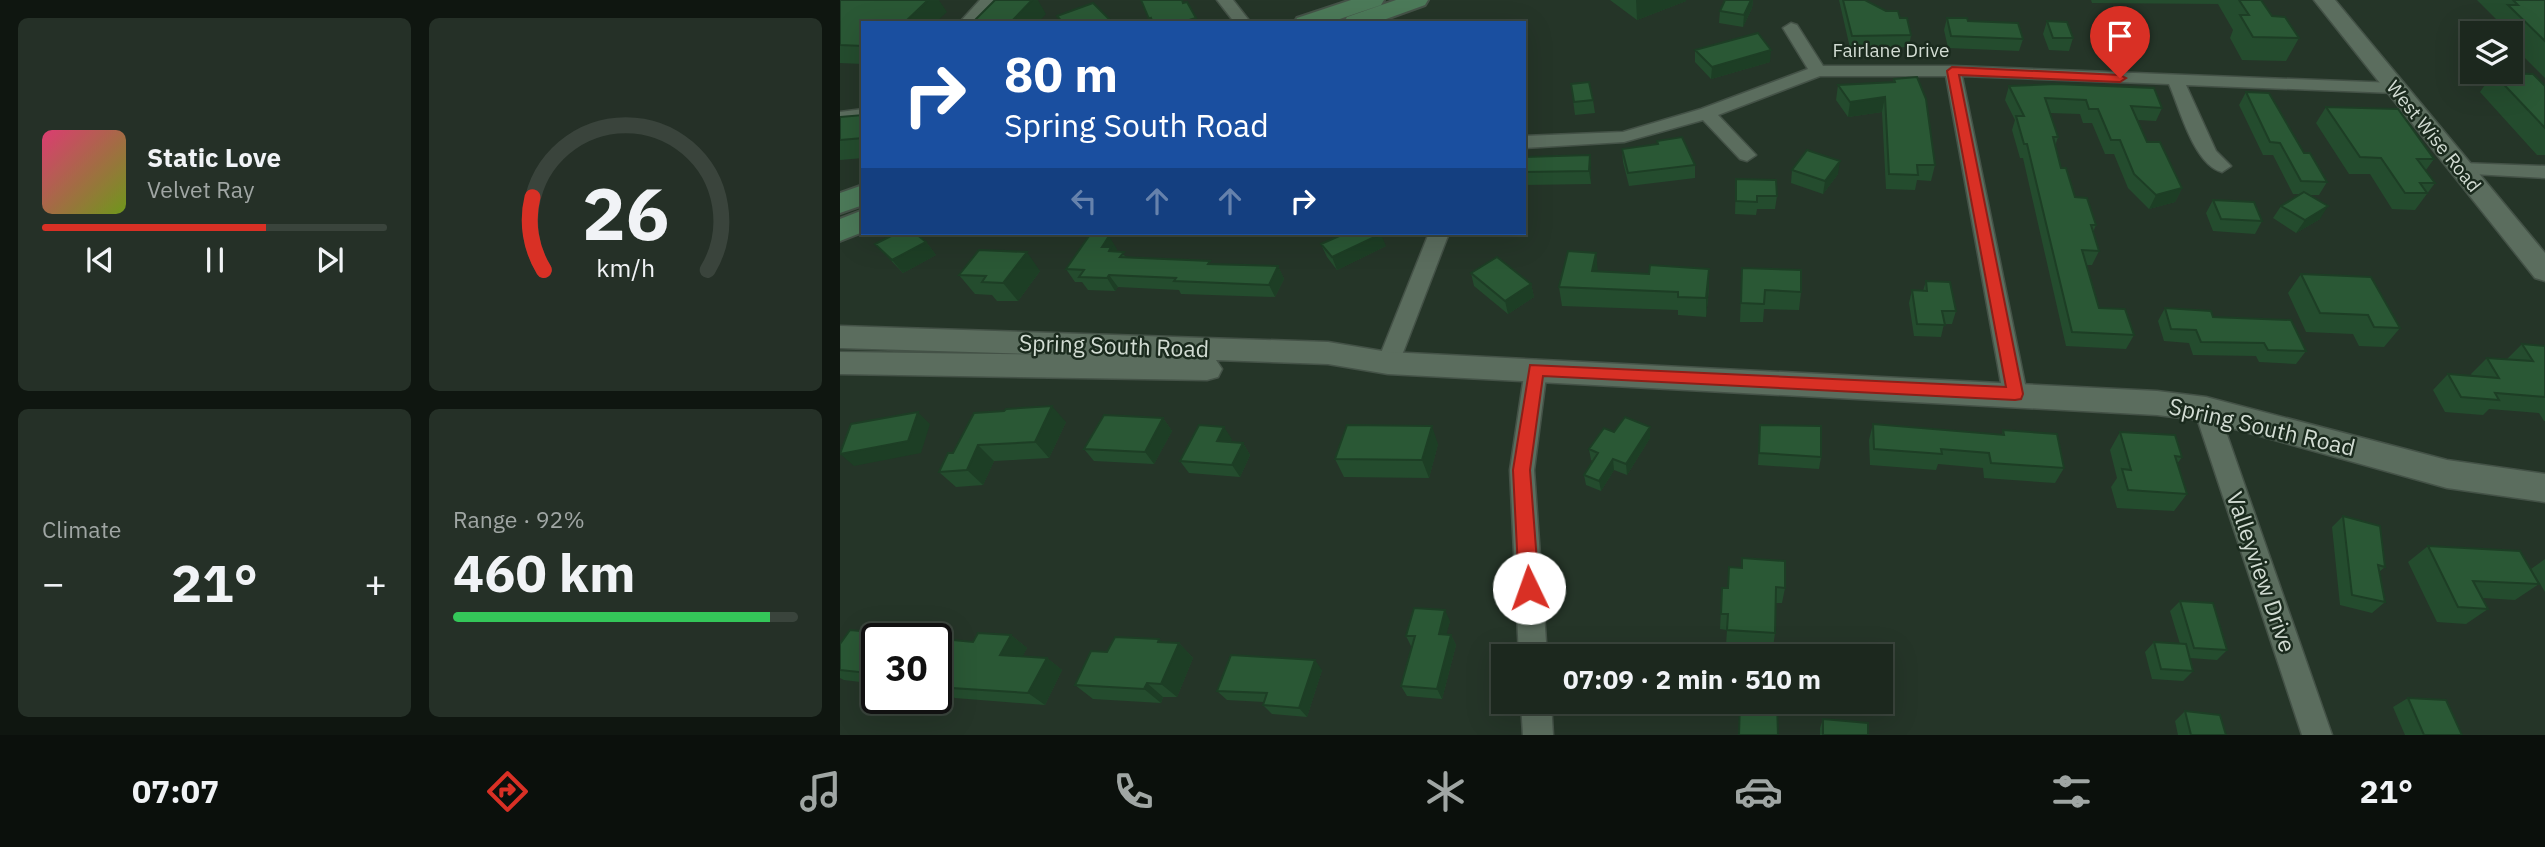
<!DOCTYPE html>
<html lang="en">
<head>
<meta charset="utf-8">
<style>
	:root { --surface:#1c281e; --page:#253027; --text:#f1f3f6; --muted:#a0a6a4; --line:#3a443c; --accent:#d93025 }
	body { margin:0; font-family:"IBM Plex Sans",sans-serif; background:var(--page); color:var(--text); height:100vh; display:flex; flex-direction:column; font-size:26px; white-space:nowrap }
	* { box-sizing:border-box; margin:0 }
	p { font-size:23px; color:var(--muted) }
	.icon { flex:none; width:38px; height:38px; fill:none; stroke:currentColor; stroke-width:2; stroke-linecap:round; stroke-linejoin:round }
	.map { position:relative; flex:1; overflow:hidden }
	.sheet { display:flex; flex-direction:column; gap:18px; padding:18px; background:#0f1610; width:840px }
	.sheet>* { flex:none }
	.hud { position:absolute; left:21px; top:21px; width:665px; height:214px; border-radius:0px; box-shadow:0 7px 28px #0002,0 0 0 2px var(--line); background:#1a4fa0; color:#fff; overflow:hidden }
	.controls { position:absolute; left:1620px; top:21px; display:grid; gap:14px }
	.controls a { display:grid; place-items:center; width:63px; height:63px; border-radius:0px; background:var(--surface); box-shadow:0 7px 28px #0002,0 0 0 2px var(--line); font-size:35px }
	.speed { position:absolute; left:21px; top:623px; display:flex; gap:14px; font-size:35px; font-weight:700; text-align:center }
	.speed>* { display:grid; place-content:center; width:91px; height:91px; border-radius:50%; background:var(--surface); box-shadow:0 7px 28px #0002,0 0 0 2px var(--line); line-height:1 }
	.speed .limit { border:4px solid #111; border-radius:10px; background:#fff; color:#111 }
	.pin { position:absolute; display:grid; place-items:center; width:60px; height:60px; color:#fff; margin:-72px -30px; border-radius:50% 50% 50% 0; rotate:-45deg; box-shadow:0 0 7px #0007 }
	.pin .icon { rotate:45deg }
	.me { position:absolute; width:77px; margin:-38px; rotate:357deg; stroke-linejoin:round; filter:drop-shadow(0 0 5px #0008) }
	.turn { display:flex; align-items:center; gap:24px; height:147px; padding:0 28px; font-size:32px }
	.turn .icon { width:91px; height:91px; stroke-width:2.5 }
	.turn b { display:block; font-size:49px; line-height:60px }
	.lanes { display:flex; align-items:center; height:66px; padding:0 28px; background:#0003; justify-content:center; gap:35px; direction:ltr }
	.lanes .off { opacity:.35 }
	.big { font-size:52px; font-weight:700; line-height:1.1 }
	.sheet .card { flex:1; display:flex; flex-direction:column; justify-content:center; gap:10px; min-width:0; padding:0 24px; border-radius:10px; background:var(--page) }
	.sheet .dial { align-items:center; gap:0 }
	.dial svg { height:182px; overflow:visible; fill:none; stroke:var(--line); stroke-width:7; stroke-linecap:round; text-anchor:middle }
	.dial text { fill:var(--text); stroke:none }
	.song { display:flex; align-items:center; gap:21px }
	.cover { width:84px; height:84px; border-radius:10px; background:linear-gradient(135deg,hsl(340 70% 55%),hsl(80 70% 35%)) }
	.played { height:7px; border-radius:4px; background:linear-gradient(90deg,var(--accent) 65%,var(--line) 65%) }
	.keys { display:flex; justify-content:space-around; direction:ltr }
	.heat { display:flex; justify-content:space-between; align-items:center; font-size:38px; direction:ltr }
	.charge { height:10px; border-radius:5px; background:linear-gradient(90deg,#34c759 92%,var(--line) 0) }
	.sheet .tiles { flex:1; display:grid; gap:18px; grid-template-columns:repeat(2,1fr) }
	.trip { position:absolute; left:651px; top:644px; width:402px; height:70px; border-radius:0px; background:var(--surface); box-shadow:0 7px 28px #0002,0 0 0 2px var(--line); font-weight:700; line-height:70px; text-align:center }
	.tabs { display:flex; height:112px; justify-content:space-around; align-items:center; background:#0b100c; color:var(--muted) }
	.tabs .icon { width:49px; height:49px }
	.tabs .active { color:var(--accent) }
	.tabs b { font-size:32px; color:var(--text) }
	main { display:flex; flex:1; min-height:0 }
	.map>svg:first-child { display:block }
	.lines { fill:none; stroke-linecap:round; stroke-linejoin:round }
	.minor-casing { stroke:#445247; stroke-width:3 }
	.tertiary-casing { stroke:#445247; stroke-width:3 }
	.secondary-casing { stroke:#445247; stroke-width:4 }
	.minor { fill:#5b6d5e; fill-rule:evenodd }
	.tertiary { fill:#5b6d5e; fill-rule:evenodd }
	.secondary { fill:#4c7a59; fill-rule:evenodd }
	.wall { fill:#244c2e }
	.shaded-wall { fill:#1d3e25 }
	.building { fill:#2a5835; stroke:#1d3e25; stroke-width:2 }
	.route { fill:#d93025; stroke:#8d1f18; stroke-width:2 }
	.labels { text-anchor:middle; stroke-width:5; stroke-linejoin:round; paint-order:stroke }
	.far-street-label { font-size:19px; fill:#d2dcd3; stroke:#1b2b1e }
	.street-label { font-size:23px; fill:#d2dcd3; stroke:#1b2b1e }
</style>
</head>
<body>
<main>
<section class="sheet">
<div class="tiles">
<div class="card">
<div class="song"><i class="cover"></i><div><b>Static Love</b><p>Velvet Ray</p></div></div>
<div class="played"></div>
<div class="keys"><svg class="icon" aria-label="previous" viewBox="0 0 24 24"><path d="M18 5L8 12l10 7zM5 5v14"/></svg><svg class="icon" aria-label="pause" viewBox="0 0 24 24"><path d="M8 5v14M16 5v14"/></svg><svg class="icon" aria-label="next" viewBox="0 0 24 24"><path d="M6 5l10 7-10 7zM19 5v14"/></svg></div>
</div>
<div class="card dial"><svg viewBox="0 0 100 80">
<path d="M14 69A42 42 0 1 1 86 69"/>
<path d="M14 69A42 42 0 0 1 9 37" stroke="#d93025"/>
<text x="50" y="56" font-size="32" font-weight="700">26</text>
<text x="50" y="72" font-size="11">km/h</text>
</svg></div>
<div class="card"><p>Climate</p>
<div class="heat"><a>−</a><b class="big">21°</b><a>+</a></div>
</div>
<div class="card"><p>Range · 92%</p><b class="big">460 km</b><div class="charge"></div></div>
</div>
</section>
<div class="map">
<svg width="1705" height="735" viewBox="0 0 1705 735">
	<rect width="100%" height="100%" fill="#253528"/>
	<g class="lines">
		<defs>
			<path id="minor" d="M140 0H157L136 23H119Z
				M377 0H393L411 23H395Z
				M951 23 957 25 983 66H1113L1555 83 1564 88 1555 93 1346 85 1376 151 1391 166 1382 172C1354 165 1340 109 1329 84L1122 76 1187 394 1183 400 1175 403 1167 400 1163 394 1106 76H980L878 115 916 155 907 161 900 159 863 120 784 142 684 148V136L783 132 861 109 968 69 943 28Z
				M23 109V119L0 122V112Z
				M1621 163 1705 166V178L1614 173 1612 169 1614 165Z
				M589 233H609L559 363 556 369 548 372 540 369 537 363Z
				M696 360 704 363 707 369 694 470 707 656H679L670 470 685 369 688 363Z
				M1366 400 1374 402 1378 409 1492 735H1462L1354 409 1358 402Z
				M681 702H711L713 735H683Z"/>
			<path id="tertiary" d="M1474 0H1495L1705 253V281L1695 278Z
				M0 326 488 342 548 352 1317 391 1366 397 1607 460 1705 474V502L1607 488 1366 421 1317 415 548 374 488 364 376 360 382 369 378 377 367 380 0 374V352L225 355 0 348Z"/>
			<path id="secondary" d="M511 0H544L541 5 488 23H454L457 18Z
				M556 0H588L585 5 535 23 504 22 507 17Z
				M23 185V205L0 213V193Z
				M23 210V232L0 241V219Z"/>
		</defs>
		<use href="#minor" class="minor-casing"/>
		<use href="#tertiary" class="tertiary-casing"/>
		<use href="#secondary" class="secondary-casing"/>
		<use href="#minor" class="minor"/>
		<use href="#tertiary" class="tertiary"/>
		<use href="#secondary" class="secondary"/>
	</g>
	<path class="wall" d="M0 0 107 12 23 23V64L0 63Z
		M770 0H846V1L797 20Z
		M885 0H913L912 8 903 27 879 23 880 11Z
		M999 0H1025L1060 18 1071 35 1069 47 1010 48Z
		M1251 0H1421L1432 16 1459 38 1446 61 1402 60 1390 38 1393 30 1378 4 1252 3Z
		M1637 0H1705V78L1671 44V33H1661L1653 25 1657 20Z
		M1107 18 1128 21 1183 39 1179 51 1108 48 1104 30Z
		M1207 21 1233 38 1229 51 1209 50 1203 34Z
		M855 50 930 62 871 79 855 62Z
		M1653 73 1705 86V155H1697L1640 92Z
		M1054 79 1095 165 1091 181 1077 180 1075 190 1046 189 1042 112 1008 117 996 100 998 85 1053 82Z
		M731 84 753 100 755 113 735 115Z
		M1169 86 1322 108 1316 121 1298 120 1307 142 1342 188 1335 202 1309 209 1288 188 1274 154H1265L1252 123H1243L1240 114 1210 113 1218 137 1215 146 1221 168 1235 197 1256 225 1253 232 1259 251 1252 265H1246L1259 308 1294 335 1286 349 1226 346 1183 158H1180L1172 130 1175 120 1165 100Z
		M1406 92 1464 153 1487 182 1479 195H1470L1480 219 1456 233 1433 218 1441 206 1460 194H1453L1433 155H1423L1399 105Z
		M1486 107 1594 159 1586 170 1595 183 1575 210 1552 209 1530 174H1509L1476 123Z
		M23 115V158L0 160V117Z
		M817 141 855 165V178L789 186 783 162 782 149 817 144Z
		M750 155 751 168V184L684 185V157Z
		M952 170 998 174 983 194 951 183Z
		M896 179 937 196 935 209H917L916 215 895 214Z
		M1373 200 1422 221 1415 234 1373 231 1366 213Z
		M86 242 96 255 63 273 35 244Z
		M481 244 546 246 497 270 487 257Z
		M277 249 276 251 287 257 373 265 438 266 444 279 435 297 341 294 339 290 278 287 275 291 248 290 242 282H235L226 269Z
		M756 253 757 271 809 274 869 269V288L866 317 838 315V310L722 306 719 287Z
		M902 268 961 292 959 310 924 309 923 322H900Z
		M200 271 178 301H157L152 295 135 294 119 275Z
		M631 273 691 284 694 297 668 314 634 286Z
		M1461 274 1560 328 1544 347 1519 346 1513 334 1466 332 1448 293Z
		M1086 281 1116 311 1112 324H1104L1101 337 1074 336 1069 303 1072 290 1083 291Z
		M1325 308 1373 317 1466 351 1456 364 1419 362 1416 356 1353 355 1349 343 1324 341 1318 321Z
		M1682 344 1705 346V421H1704L1699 413 1649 409 1643 415 1605 412 1593 390 1608 374 1632 376 1631 374 1647 358 1667 359Z
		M134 413 226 422 209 458 154 461 143 485 116 487 99 472 113 453Z
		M323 418 332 431 314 464 254 461 244 449Z
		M1033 424 1162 435 1163 430 1224 468 1215 483 1144 478 1143 468 1098 464 1096 470 1030 465 1029 440Z
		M920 425 981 457 979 469 918 465Z
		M810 427V438L787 475 774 470 761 491 746 485 744 475 753 461 751 460 749 449 774 432Z
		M1280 432 1342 457 1337 464 1347 494 1334 511 1277 508 1271 487 1277 478 1270 450Z
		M392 439 390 442 403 443 410 455 400 477 349 473 340 461Z
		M598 444 589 478 504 477 495 459Z
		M1503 516 1545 567 1539 572 1545 602 1532 613 1500 605 1492 527Z
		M1588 546 1699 584 1675 600 1643 598 1648 609 1626 624 1597 622 1568 562Z
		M1705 559V592L1691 569Z
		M889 567 945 588 942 603H936L935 633 933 648 886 645 887 630 880 629 882 588H888Z
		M1340 601 1387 650 1377 660 1350 658 1353 671 1343 681 1312 679 1305 652 1314 642 1340 644 1330 611Z
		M610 621 606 634 611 635 616 645 602 699 567 696 561 686 572 646H571L566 636Z
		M10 630 133 642 138 633 171 635 187 648 182 657 207 658 222 670 205 705 115 698 101 690 96 689V639H37V684L4 680 0 678V644Z
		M322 642 339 643 353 658 337 697H323L321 703 253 699 235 685 267 652Z
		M482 670 467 717 432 714 423 705 424 702 387 700 377 691Z
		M1568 698 1622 735H1565L1553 707Z
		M1345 711 1386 735H1338L1335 721Z
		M983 719 1028 735H980V728Z"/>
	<path class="shaded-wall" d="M88 0H99L107 12 95 23H64Z
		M192 0H198L206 14 198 23H170Z
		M796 0H846V1L797 20Z
		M911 0H913L912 8 903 27 904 15Z
		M356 18 358 23H339Z
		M931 50 930 62 871 79 872 67Z
		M1045 97 1042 112 1008 117 1010 102Z
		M750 155 751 168V184L749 171Z
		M1000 161 998 174 983 194 985 181Z
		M1342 188 1335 202 1309 209 1316 195Z
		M1488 206 1480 219 1456 233 1465 220Z
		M541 234 546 246 497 270 492 257Z
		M269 236 277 249 275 253 262 247Z
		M86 242 96 255 63 273 52 260Z
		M187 252 200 271 178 301 163 283Z
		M756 253 758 272 754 289 752 271Z
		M438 266 444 279 435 297 429 285Z
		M869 269V288L866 317V298Z
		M269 275 278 287 275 291 267 278Z
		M691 284 694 297 668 314 665 301Z
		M212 406 226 422 209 458 195 442Z
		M78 412 90 424 81 453 14 466 0 454Z
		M323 418 332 431 314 464 305 452Z
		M592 426 598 444 589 478 582 460Z
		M384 427 392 439 385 453 377 441Z
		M810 427V438L787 475 786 464Z
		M403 443 410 455 400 477 392 465Z
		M138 445 154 461 143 485 127 470Z
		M773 459 774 470 761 491 759 481Z
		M605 610 610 621 604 644 599 634Z
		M171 635 187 648 177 667 160 655Z
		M611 635 616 645 602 699 597 689Z
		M319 639 334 653 339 643 353 658 337 697 321 684 318 642Z
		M207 658 222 670 205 705 188 693Z
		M475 660 482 670 467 717 459 708Z
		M307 683 323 697 321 703 304 689Z"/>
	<path class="building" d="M0 0H88L64 23H23V46L0 45Z
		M155 0H192L170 23H132Z
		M301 0H342L343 3 347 2 356 18 339 23H313L311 18 309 19Z
		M885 0H911L904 15 880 11Z
		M1003 0H1025L1046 11H1058L1060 18H1067L1071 35 1012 36Z
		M1399 0H1421L1432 16 1445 17 1459 38 1413 37 1400 15H1409Z
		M1673 0H1705V41L1668 5H1678Z
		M253 3 273 23H223L217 16Z
		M1107 18H1127L1128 21 1178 23 1183 39 1111 36Z
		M1207 21 1227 22 1233 38H1213Z
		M918 33 931 50 872 67 855 50Z
		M1653 73 1693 74 1705 86V128Z
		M1077 77 1086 99 1095 165H1077L1078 175 1049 174 1045 97 1010 102 998 85 1055 82 1054 79Z
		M749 82 753 100 734 102 731 84Z
		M1216 84 1314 88 1322 108 1291 106 1307 142H1320L1342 188 1316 195 1294 174 1280 140H1271L1258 109H1249L1246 100 1205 98 1218 137H1213L1221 168H1226L1235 197 1247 198 1256 225H1251L1259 251 1242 250 1259 308 1285 309 1294 335 1232 332 1187 144H1184L1176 116H1184L1169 86Z
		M1406 92 1429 93 1464 153H1470L1487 182 1461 181 1440 143 1430 142Z
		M1486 107 1558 109 1594 159H1577L1595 183H1580L1587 193H1565L1541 158 1520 157Z
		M23 115V138L0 140V117Z
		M842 137 855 165 788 173 782 149 818 144 817 141Z
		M967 150 1000 161 985 181 952 170Z
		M750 155 749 171 684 172V157Z
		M896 179 936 180 937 196H917V202L896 201Z
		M1464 192 1488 206 1465 220 1441 206Z
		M1373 200 1414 202 1422 221 1381 219Z
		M57 233H75L86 242 52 260 35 244Z
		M506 233H541V234L492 257 481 244Z
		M249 236H269L262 247H271L269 251 284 252 280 257 370 261 368 264 438 266 429 285 334 281 336 278 269 275 267 278 239 277 244 270 226 269Z
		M139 250 187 252 163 283 142 282 146 276 119 275Z
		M728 251 756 253 752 271 809 274 810 265 869 269 866 298 838 297V292L719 287Z
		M657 257 691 284 665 301 631 273Z
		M902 268 961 270V292L925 290 924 304 901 303Z
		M1461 274 1531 277 1560 328 1534 327 1528 315 1480 313Z
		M1086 281 1110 282 1116 311H1102L1105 325 1077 324 1072 290 1087 291Z
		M1325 308 1371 311 1373 317 1451 320 1466 351 1428 350 1424 343 1361 342 1356 330 1331 329Z
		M1682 344 1705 346V397L1655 393 1659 400 1621 397 1608 374 1659 378 1647 358 1693 361Z
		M212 406 195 442 138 445 127 470 99 472 108 453H113L134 413 164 411 166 409Z
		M78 412 68 441 0 454 11 424Z
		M264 415 323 418 305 452 244 449Z
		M785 417 810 427 786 464 773 459 759 481 744 475 758 453 749 449 764 428 774 432Z
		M1033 424 1164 435 1163 430 1217 434 1224 468 1151 463 1149 453 1101 449 1102 454 1034 449Z
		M359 425 384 427 377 441 403 443 392 465 340 461Z
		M507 425 592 426 582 460 495 459Z
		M920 425 981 426V457L919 453Z
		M1280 432 1335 435 1342 457 1335 456 1347 494 1288 490 1282 469 1291 470Z
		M1503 516 1540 526 1545 567 1538 565 1545 602 1512 595Z
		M1588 546 1680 551 1699 584 1633 581 1648 609 1618 607Z
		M902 558 945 561V588L936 587 935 633 887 630 888 614H881L882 588H888L889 567 902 568Z
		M1340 601 1373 603 1387 650 1354 648Z
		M574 608 605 610 599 634 611 635 597 689 561 686 575 636H566Z
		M10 630 133 642 138 633 171 635 160 655 207 658 188 693 96 687 100 680 96 679V639H37V674L0 670V644Z
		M275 637 319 639 318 642 339 643 321 684 307 683 304 689 235 685 251 651 267 652Z
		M1314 642 1346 644 1353 671 1321 669Z
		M391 655 475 660 459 708 423 705 427 693 377 691Z
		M1568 698 1606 700 1622 735H1584Z
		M900 702H937L938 735H899Z
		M1345 711 1380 715 1386 735H1351Z
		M983 719 1028 723V735H983Z"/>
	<path class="route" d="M1112 67 1280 75 1286 78 1280 82 1119 75 1183 394 1181 399 1175 400 703 376 690 470 699 588 696 594 689 597 682 594 679 588 673 470 690 365 1166 387 1107 71Z"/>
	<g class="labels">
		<g class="far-street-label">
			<text x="1051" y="57">Fairlane Drive</text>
			<text transform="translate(1594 136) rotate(51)" y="7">West Wise Road</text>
		</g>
		<g class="street-label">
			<text transform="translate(274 346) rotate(2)" y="8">Spring South Road</text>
			<text transform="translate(1422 427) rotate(13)" y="8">Spring South Road</text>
			<text transform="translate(1421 572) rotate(71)" y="8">Valleyview Drive</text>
		</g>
	</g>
</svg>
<div class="controls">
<a><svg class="icon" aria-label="layers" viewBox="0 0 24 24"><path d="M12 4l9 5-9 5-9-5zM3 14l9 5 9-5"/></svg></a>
</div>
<div class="speed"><div class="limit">30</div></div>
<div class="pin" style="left:1280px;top:78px;background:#d93025"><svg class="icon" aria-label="arrive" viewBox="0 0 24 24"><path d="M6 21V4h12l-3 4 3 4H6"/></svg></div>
<svg class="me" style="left:689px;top:588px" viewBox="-20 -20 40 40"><circle r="19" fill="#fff"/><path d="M0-13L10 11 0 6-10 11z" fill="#d93025"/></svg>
<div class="trip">07:09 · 2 min · 510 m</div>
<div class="hud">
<div class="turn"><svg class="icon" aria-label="right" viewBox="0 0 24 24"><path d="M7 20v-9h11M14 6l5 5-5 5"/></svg><div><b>80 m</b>Spring South Road</div></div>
<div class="lanes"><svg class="icon off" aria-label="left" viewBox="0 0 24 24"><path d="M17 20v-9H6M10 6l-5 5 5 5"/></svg><svg class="icon off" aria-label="ahead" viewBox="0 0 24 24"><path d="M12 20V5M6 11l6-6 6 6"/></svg><svg class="icon off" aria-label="ahead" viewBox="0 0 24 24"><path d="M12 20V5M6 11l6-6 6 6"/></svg><svg class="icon" aria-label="right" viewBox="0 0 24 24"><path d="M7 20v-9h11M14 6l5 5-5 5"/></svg></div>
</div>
</div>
</main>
<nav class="tabs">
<b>07:07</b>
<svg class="icon active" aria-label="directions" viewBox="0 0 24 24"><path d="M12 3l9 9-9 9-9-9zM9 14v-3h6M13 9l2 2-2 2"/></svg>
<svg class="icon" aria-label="music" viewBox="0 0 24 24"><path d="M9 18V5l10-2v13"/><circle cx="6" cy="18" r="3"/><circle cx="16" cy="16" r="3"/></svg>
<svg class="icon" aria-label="phone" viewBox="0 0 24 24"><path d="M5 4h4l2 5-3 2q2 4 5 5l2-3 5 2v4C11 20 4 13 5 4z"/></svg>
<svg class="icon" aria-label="climate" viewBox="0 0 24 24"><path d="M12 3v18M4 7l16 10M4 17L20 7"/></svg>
<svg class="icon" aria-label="car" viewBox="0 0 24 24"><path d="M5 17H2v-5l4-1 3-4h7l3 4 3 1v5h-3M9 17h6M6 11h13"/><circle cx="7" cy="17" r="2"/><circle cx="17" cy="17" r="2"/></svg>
<svg class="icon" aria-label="filters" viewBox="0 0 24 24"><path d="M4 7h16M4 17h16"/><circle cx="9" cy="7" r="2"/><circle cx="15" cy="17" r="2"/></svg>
<b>21°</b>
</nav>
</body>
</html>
